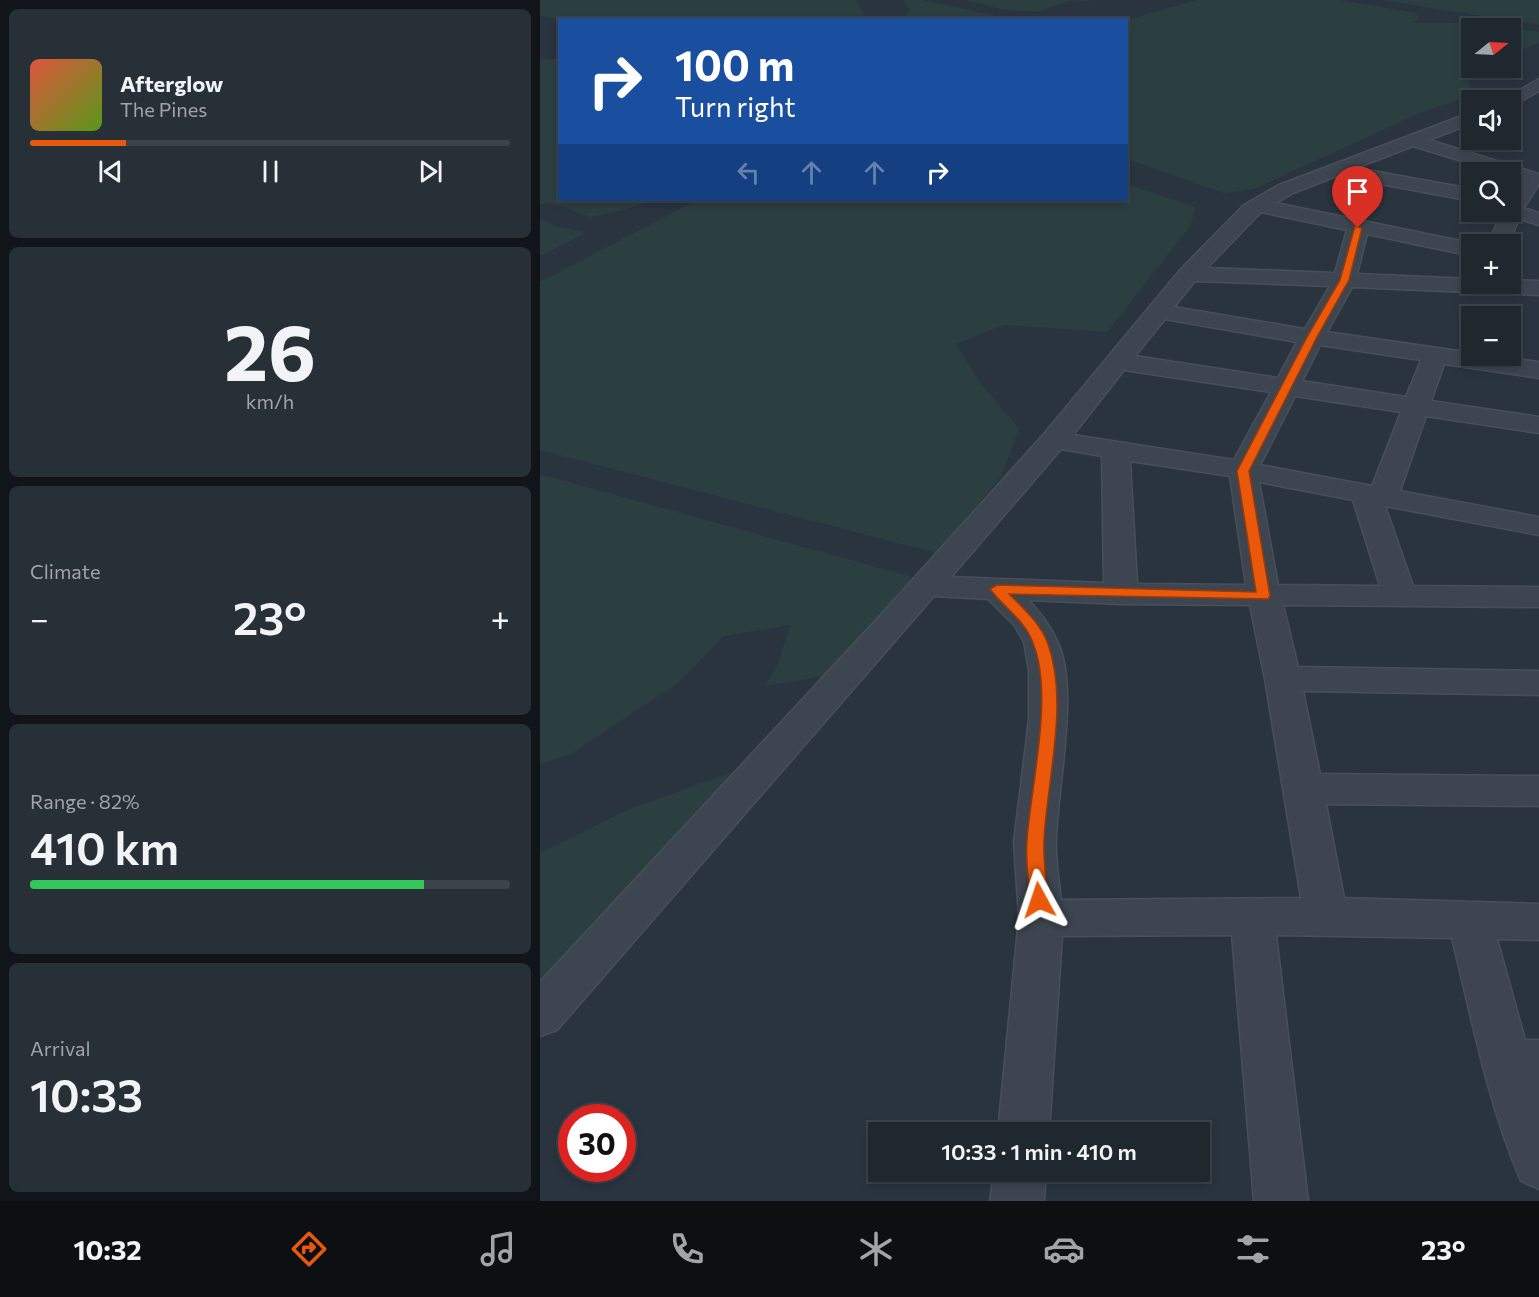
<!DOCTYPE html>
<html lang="en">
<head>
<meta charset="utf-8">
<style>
	:root { --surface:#1f272f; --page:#272f37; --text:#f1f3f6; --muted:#a1a5aa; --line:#3c444b; --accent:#ea580c }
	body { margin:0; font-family:Commissioner,sans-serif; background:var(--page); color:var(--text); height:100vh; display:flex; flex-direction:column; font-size:22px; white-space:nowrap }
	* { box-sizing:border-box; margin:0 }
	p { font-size:20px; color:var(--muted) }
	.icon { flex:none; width:33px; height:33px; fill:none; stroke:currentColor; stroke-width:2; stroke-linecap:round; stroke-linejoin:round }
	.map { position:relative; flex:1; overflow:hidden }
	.drawer { display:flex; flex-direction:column; gap:9px; padding:9px; background:#11151a; width:540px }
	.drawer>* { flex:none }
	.banner { position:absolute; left:18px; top:18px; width:570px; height:183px; border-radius:0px; box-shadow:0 3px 9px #0003,0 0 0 2px var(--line); background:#1a4fa0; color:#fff; overflow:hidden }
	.needle { width:39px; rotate:72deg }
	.tools { position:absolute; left:921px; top:18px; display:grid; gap:12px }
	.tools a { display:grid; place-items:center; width:60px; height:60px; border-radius:0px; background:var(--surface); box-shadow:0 3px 9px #0003,0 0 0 2px var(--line); font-size:30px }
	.speed { position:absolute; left:18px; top:1104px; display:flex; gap:12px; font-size:30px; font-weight:700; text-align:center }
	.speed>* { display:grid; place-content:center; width:78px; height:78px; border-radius:50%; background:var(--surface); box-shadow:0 3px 9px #0003,0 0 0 2px var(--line); line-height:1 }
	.speed .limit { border:9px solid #d22; background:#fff; color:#111 }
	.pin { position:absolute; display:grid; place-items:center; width:51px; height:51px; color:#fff; margin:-62px -26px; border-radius:50% 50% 50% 0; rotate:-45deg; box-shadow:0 0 6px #0007 }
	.pin .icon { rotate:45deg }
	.me { position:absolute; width:66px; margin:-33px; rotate:355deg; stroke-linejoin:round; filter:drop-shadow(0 0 4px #0008) }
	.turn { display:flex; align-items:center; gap:21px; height:126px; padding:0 18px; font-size:27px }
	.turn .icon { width:78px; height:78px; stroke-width:2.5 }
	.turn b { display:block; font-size:42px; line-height:51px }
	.lanes { display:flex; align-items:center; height:57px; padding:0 18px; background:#0003; justify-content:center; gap:30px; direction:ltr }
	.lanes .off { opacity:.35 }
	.big { font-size:45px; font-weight:600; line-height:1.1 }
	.drawer .tile { flex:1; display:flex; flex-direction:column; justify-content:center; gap:9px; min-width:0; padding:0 21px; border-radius:9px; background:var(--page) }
	.drawer .dial { align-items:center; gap:0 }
	.dial b { font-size:78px; line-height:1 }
	.song { display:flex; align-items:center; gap:18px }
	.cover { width:72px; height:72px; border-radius:9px; background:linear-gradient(135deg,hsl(10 70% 55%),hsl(90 70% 35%)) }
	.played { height:6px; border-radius:3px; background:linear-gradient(90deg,var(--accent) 20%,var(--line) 20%) }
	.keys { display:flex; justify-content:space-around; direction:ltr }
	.heat { display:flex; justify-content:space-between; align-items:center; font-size:33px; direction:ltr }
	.charge { height:9px; border-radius:4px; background:linear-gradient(90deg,#34c759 82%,var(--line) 0) }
	.trip { position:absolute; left:328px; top:1122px; width:342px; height:60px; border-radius:0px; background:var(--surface); box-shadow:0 3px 9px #0003,0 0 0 2px var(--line); font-weight:600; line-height:60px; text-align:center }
	.dock { display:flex; height:96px; justify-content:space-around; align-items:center; background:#0c1013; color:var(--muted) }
	.dock .icon { width:42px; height:42px }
	.dock .on { color:var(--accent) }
	.dock b { font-size:27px; color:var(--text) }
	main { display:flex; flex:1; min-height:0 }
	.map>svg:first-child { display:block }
	.green { fill:#2b3f40 }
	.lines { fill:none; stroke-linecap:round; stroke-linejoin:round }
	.minor-casing { stroke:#474f59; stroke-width:3 }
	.minor { fill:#3d4650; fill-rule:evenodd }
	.route { fill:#ea580c; stroke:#983908; stroke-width:1.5 }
</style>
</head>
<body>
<main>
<section class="drawer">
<div class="tile">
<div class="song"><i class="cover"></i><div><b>Afterglow</b><p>The Pines</p></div></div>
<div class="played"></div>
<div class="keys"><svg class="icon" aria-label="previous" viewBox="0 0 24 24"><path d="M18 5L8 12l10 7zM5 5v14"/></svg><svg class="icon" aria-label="pause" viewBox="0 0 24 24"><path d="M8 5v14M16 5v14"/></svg><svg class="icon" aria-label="next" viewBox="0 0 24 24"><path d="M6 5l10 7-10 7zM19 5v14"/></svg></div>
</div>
<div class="tile dial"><b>26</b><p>km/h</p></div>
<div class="tile"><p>Climate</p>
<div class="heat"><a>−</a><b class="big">23°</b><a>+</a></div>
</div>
<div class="tile"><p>Range · 82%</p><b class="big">410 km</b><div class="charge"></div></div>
<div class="tile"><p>Arrival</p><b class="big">10:33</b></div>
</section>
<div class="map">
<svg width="999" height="1201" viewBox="0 0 999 1201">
	<rect width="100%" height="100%" fill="#29343f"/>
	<path class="green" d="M0 0H316L327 19 23 20 0 16Z
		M363 0H383L470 19H364L370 9Z
		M425 0H566L529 1 497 12 460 9Z
		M656 0H799L877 13 879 17 873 23H936L999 32V43L971 54 970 28H932V68H935L927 72 930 86 927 97 880 113 714 189 684 193 587 159V20Z
		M842 0H999V25Z
		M0 59H19L20 200H112L88 209 51 217 7 202 0 205Z
		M587 184 655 207 651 225 567 332 464 325 416 344 439 381 479 429 461 477 396 553 0 450V282L157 200H586Z
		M0 219 15 226 46 233 0 256Z
		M0 474 372 577 309 664 283 676 225 686 238 664 250 625 184 636 138 683 31 754 0 764Z
		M212 765 0 988V853L87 810Z"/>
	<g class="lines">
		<defs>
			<path id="minor" d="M999 79V91L970 107V100H963Z
				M932 112V123L889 140 999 174V184L984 208 999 213V225L979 219 968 244H948L962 212H970V197L983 180 970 177V172H957L873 146 816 168 932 189V201L797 176 753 193 736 203 935 244H932V256L827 234 817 274 932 279V284H970V280L999 281V295L812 287 787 332 932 353V356H951L999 362V378L904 364 891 401 999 417V433L886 416 860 491 999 517V535L845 506 873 586 999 587V607L743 605 758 667 999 671V695L763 691 780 774 999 776V806L786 804 804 898 999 904V940L957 939 985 1040H999V1189L981 1181C948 1104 932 1019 912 938L736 935 768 1201H714L692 935 522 936 509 1132H458L479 918 474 842 489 720V670L484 642 475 626 448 599 394 596 17 1030 0 1036V982L339 617 504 434 641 269 704 205 739 185ZM721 212 807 230 795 273 667 268ZM655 281 790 286 765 329 634 307ZM625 319 757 342 738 378 595 356ZM780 345 881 360 866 397 762 381ZM584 370 731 392 694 460 533 435ZM755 396 861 412 832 486 720 465ZM521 449 562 456 564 583 411 577ZM590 461 690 476 706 585 597 584ZM719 482 813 500 840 586 738 585ZM488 600 581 604 710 605 725 679 761 898 521 900C519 880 515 860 516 840 517 788 540 687 517 641 510 625 500 612 488 600Z
				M454 1172H506L504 1201H450Z"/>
		</defs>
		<use href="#minor" class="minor-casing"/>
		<use href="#minor" class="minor"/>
	</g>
	<path class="route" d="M815 226 822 228 809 280 777 337 709 471 730 596 728 599 469 594C484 609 501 624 508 644 529 703 507 779 504 840 503 859 506 880 508 900L505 905 499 907 492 905 490 900C489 880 485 859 487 840 491 785 514 694 493 643 485 620 464 608 450 589L457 585 716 592 697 471 767 337 800 280Z"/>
</svg>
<div class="tools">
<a><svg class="needle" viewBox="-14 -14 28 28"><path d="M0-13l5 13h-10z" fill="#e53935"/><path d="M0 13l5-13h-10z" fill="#a1a5aa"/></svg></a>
<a><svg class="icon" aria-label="sound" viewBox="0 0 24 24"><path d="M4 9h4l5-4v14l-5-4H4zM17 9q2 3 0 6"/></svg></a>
<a><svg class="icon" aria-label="search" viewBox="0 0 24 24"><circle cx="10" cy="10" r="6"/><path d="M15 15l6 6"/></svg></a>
<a>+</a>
<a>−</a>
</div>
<div class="speed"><div class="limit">30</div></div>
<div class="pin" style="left:818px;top:228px;background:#d93025"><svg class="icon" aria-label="arrive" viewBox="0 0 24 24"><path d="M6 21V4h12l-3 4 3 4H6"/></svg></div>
<svg class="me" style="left:499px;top:900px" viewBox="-20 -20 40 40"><path d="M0-17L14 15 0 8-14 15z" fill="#ea580c" stroke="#fff" stroke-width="4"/></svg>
<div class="trip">10:33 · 1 min · 410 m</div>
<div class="banner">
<div class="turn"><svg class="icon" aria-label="right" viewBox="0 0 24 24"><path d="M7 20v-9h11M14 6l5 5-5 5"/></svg><div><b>100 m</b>Turn right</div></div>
<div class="lanes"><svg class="icon off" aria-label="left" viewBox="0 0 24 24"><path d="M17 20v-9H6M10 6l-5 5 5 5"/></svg><svg class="icon off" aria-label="ahead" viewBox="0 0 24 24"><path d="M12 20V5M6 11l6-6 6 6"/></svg><svg class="icon off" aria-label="ahead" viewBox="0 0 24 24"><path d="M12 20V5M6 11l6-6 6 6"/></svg><svg class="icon" aria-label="right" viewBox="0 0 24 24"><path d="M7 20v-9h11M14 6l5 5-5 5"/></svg></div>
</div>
</div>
</main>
<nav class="dock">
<b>10:32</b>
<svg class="icon on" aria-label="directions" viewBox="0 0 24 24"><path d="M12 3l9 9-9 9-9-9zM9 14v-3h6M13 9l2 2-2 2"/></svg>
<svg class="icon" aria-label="music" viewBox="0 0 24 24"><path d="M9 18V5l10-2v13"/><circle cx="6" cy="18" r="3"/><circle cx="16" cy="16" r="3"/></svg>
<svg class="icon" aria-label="phone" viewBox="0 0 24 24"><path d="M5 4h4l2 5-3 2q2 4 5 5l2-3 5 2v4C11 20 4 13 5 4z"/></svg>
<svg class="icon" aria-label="climate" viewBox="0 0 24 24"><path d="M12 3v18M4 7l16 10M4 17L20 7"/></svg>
<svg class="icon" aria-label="car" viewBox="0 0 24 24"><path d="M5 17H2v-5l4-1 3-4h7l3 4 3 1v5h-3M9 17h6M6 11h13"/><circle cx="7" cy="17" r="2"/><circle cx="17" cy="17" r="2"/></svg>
<svg class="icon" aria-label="filters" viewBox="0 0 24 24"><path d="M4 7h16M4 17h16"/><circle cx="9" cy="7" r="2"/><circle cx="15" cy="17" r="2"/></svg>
<b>23°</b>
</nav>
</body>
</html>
